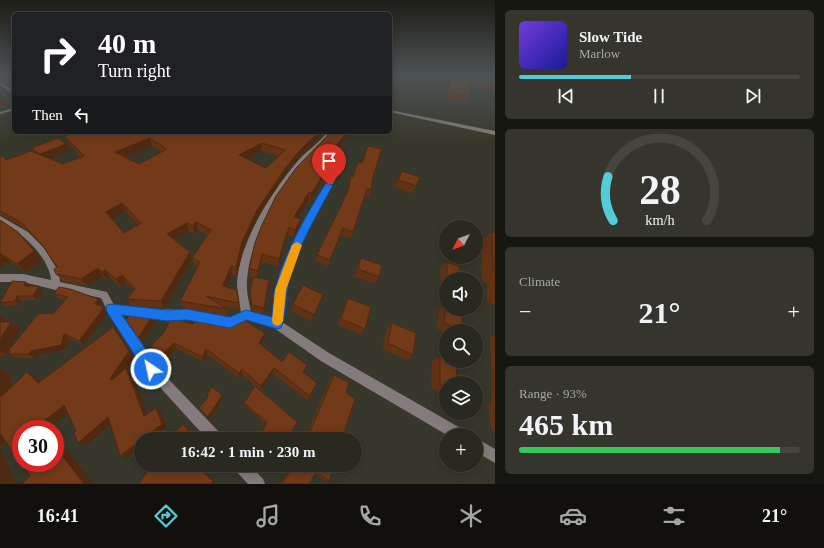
<!DOCTYPE html>
<html lang="en">
<head>
<meta charset="utf-8">
<style>
	:root { --surface:#2a2920; --page:#36352d; --text:#f1f3f6; --muted:#a5a6a5; --line:#46453e; --accent:#52ccd6 }
	body { margin:0; font-family:Georgia,serif; background:var(--page); color:var(--text); height:100vh; display:flex; flex-direction:column; font-size:15px; white-space:nowrap }
	* { box-sizing:border-box; margin:0 }
	p { font-size:13px; color:var(--muted) }
	.icon { flex:none; width:22px; height:22px; fill:none; stroke:currentColor; stroke-width:2; stroke-linecap:round; stroke-linejoin:round }
	.map { position:relative; flex:1; overflow:hidden }
	.sheet { display:flex; flex-direction:column; gap:10px; padding:10px; background:#171712; width:329px }
	.sheet>* { flex:none }
	.hud { position:absolute; left:12px; top:12px; width:380px; height:122px; border-radius:6px; box-shadow:0 2px 10px #0003,0 0 0 1px var(--line); background:#202124; color:#fff; overflow:hidden }
	.needle { width:26px; rotate:228deg }
	.controls { position:absolute; left:439px; top:220px; display:grid; gap:8px }
	.controls a { display:grid; place-items:center; width:44px; height:44px; border-radius:50%; background:var(--surface); box-shadow:0 2px 10px #0003,0 0 0 1px var(--line); font-size:20px }
	.speed { position:absolute; left:12px; top:420px; display:flex; gap:8px; font-size:20px; font-weight:700; text-align:center }
	.speed>* { display:grid; place-content:center; width:52px; height:52px; border-radius:50%; background:var(--surface); box-shadow:0 2px 10px #0003,0 0 0 1px var(--line); line-height:1 }
	.speed .limit { border:6px solid #d22; background:#fff; color:#111 }
	.pin { position:absolute; display:grid; place-items:center; width:34px; height:34px; color:#fff; margin:-41px -17px; border-radius:50% 50% 50% 0; rotate:-45deg; box-shadow:0 0 4px #0007 }
	.pin .icon { rotate:45deg }
	.me { position:absolute; width:44px; margin:-22px; rotate:326deg; stroke-linejoin:round; filter:drop-shadow(0 0 3px #0008) }
	.turn { display:flex; align-items:center; gap:14px; height:84px; padding:0 20px; font-size:18px }
	.turn .icon { width:52px; height:52px; stroke-width:2.5 }
	.turn b { display:block; font-size:28px; line-height:34px }
	.then { display:flex; align-items:center; height:38px; padding:0 20px; background:#0003; gap:8px; font-size:15px }
	.big { font-size:30px; font-weight:600; line-height:1.1 }
	.sheet .card { flex:1; display:flex; flex-direction:column; justify-content:center; gap:6px; min-width:0; padding:0 14px; border-radius:6px; background:var(--page) }
	.sheet .dial { align-items:center; gap:0 }
	.dial svg { height:104px; overflow:visible; fill:none; stroke:var(--line); stroke-width:7; stroke-linecap:round; text-anchor:middle }
	.dial text { fill:var(--text); stroke:none }
	.song { display:flex; align-items:center; gap:12px }
	.cover { width:48px; height:48px; border-radius:6px; background:linear-gradient(135deg,hsl(260 70% 55%),hsl(240 70% 35%)) }
	.played { height:4px; border-radius:2px; background:linear-gradient(90deg,var(--accent) 40%,var(--line) 40%) }
	.keys { display:flex; justify-content:space-around; direction:ltr }
	.heat { display:flex; justify-content:space-between; align-items:center; font-size:22px; direction:ltr }
	.charge { height:6px; border-radius:3px; background:linear-gradient(90deg,#34c759 93%,var(--line) 0) }
	.trip { position:absolute; left:134px; top:432px; width:228px; height:40px; border-radius:20px; background:var(--surface); box-shadow:0 2px 10px #0003,0 0 0 1px var(--line); font-weight:600; line-height:40px; text-align:center }
	.menu { display:flex; height:64px; justify-content:space-around; align-items:center; background:#11100d; color:var(--muted) }
	.menu .icon { width:28px; height:28px }
	.menu .selected { color:var(--accent) }
	.menu b { font-size:18px; color:var(--text) }
	main { display:flex; flex:1; min-height:0 }
	.map>svg:first-child { display:block }
	.lines { fill:none; stroke-linecap:round; stroke-linejoin:round }
	.minor { fill:#847c7c; fill-rule:evenodd }
	.wall { fill:#623215; fill-rule:evenodd }
	.shaded-wall { fill:#502911 }
	.building { fill:#723a18; stroke:#502911; fill-rule:evenodd }
	.route { fill:#1a73e8; stroke:#114b97 }
	.slow { fill:#f59e0b }
</style>
</head>
<body>
<main>
<div class="map">
<svg width="495" height="484" viewBox="0 0 495 484">
	<rect width="100%" height="100%" fill="#38372b"/>
	<g class="lines">
		<path class="minor" d="M0 82 14 91V94L0 85Z
			M14 108V110L0 114V112Z
			M390 110 495 131V135L390 112Z
			M327 132H333C325 144 312 152 303 163 277 192 249 242 247 281 246 291 249 302 251 312L272 318C273 309 273 299 275 290 285 247 312 209 334 171L337 169 339 170 340 171C319 209 292 248 284 291 283 301 283 311 282 322L329 353 464 430 465 435H447L321 361 274 328 247 320 230 328 187 319H148L121 315 155 365 221 434 223 439H207L147 373 108 312 101 298 58 289 56 290 23 282H0V274H23L51 280C50 264 34 245 22 236 15 231 7 227 0 222V216L28 232 44 248 59 272 60 282 107 292 114 305 148 309H187L230 318 241 313C240 303 237 292 237 282 240 241 271 193 297 162 306 151 319 144 327 132Z
			M476 438 495 449V463L476 452Z
			M233 465H250L263 479 265 484H248L235 470Z"/>
	</g>
	<path class="wall" d="M447 75H495V91L470 87V96L467 102 445 99Z
		M77 132H325L299 157 286 173 257 218 243 250 237 275 232 274 226 287 239 303V310L222 306 227 309 228 316 183 308 180 301 197 267 194 265 192 258 208 235 198 230 194 234 189 231 174 240 190 252 192 260 164 308 131 306 127 299 134 290 126 283 121 287 110 278 107 280 103 276 87 286 63 281 56 274 57 267 44 247 29 231 1 215H0V157L6 160 34 152 31 148 66 144 70 150 49 158 63 164 81 157 69 144 65 136ZM152 146 161 152 139 164 125 157ZM261 151 279 156 266 168 247 159ZM125 211 138 224 124 233 112 219Z
		M331 132H350L338 148 341 149 339 156 330 165 331 174 325 184 321 183 310 201 308 200 297 218 299 227 294 237 287 235 278 266 261 262 257 278 269 280V287L263 314 252 311 250 298V292L253 278 249 277V269Z
		M402 171 416 186 412 193 394 187Z
		M351 176H373L371 190 368 197 365 196 351 238 340 235 328 266 315 261 317 255 346 194Z
		M0 220 18 232 42 260 26 272 10 262 0 268Z
		M492 232 495 233V305L487 302V282L482 281V241Z
		M446 235V249L443 248Z
		M361 258 379 277 374 284 354 276 358 265Z
		M447 262 460 279H446V286L441 284 440 269Z
		M30 285V286L42 289 37 300H21L19 305 5 306 0 303Z
		M54 294 102 304 101 306 106 311 107 314 84 345 69 339 67 349 37 355 36 358H16L9 354 10 353 8 352 6 355H0V316L9 322H11L21 328 8 350 54 313 65 300 59 299Z
		M348 298 365 329 361 335 338 325 345 304Z
		M320 301 311 321 291 311 293 304Z
		M446 304 461 330V331H446V333L437 329 439 310Z
		M153 314 157 320 143 342 140 341 136 335Z
		M392 323 413 355 407 360 382 349 387 328Z
		M193 324 264 339 261 345 282 362 303 372 310 396 307 400 272 373 260 390 242 374 239 378 207 355 204 362 177 349 164 362 151 346Z
		M495 335V431L491 429 488 403 492 402 490 338Z
		M440 356 446 383V395L431 388 432 361Z
		M334 375 346 393 342 439H305L330 379Z
		M244 403 288 439 266 424 245 406Z
		M262 465H275L271 472H270Z
		M292 465H334L329 481H324L315 474 309 484H280Z"/>
	<path class="shaded-wall" d="M3 98 7 105 0 107V99Z
		M319 132H325L299 157 286 173 257 218 243 250 237 275 236 267 242 242 257 210 287 166 301 149Z
		M347 132H350L333 155 335 147Z
		M150 138 152 146 118 160 115 152Z
		M262 143 261 151 239 163V155Z
		M66 144 70 150 44 161 40 154Z
		M341 149 339 156 324 172 326 164Z
		M333 166 331 174 325 184 327 176Z
		M323 175 321 183 310 201 312 193Z
		M309 192 308 200 293 225 294 217Z
		M122 203 125 211 111 220 106 212Z
		M301 219 299 227 294 237 295 230Z
		M196 222 198 230 194 234 193 226Z
		M187 223 189 231 169 242 167 234Z
		M289 227 287 235 278 266 279 259Z
		M18 232 42 260 26 272 17 264Z
		M190 252 192 260 164 308 161 301Z
		M0 254H1L10 262 0 268Z
		M262 254 261 262 257 278 258 271Z
		M231 266 232 274 225 291 223 286 224 283Z
		M98 268 103 276 87 286 81 279Z
		M105 270 110 278 107 280 102 272Z
		M122 275 126 283 121 287 116 279Z
		M269 280V287L263 314 264 308Z
		M26 282 30 285 28 289 24 286Z
		M39 286 42 289 37 300 33 296Z
		M17 296 21 300 19 305 15 301Z
		M98 299 102 304 99 309 95 304Z
		M102 306 107 314 84 345 79 341Z
		M153 314 157 320 143 342 139 337Z
		M0 316 9 322 0 324Z
		M11 322 21 328 6 355 0 352V340Z
		M113 327 118 333 134 357 127 368 132 373 149 419 144 416 117 383 110 379Z
		M265 333 264 339 258 349 259 343Z
		M64 334 69 339 67 349 37 355 36 358 29 354 31 351Z
		M174 343 177 349 164 362 160 356Z
		M206 349 207 355 204 362 202 357Z
		M274 368 272 373 260 390 261 386Z
		M0 369 10 374 13 400 1 397 0 385Z
		M242 369V374L239 378V373Z
		M27 372 37 377 48 388 38 383Z
		M222 395 223 398 210 420 208 417Z
		M64 405 73 408 50 428 51 429H42L39 425Z
		M156 408 160 411 167 426 151 439H143Z
		M108 417 115 420 87 445 78 443Z
		M183 424 186 427 195 438 194 439H189Z
		M0 433 12 435 0 447Z
		M55 434 94 484H84L55 446Z
		M141 440V447L127 458 120 456Z
		M0 448 15 482H24L25 484H2L0 479Z
		M201 465H203L204 466 202 469 215 481 213 484H211L199 468Z"/>
	<path class="building" d="M450 75H495V85L469 81 470 96 448 93Z
		M77 132H319L301 149 287 166 257 210 242 242 236 267 231 266 224 283 223 286 237 290 239 303 206 296 227 309 180 301 200 262 192 258 211 230 196 222 193 226 187 223 167 234 190 252 161 301 127 299 135 289 122 275 116 279 105 270 102 272 98 268 81 279 56 274 54 269 57 267 43 246 22 223 0 211V157L3 156 6 160 31 151 63 164 84 156 65 136ZM150 138 167 149 139 164 115 152ZM262 143 285 150 266 168 239 155ZM122 203 141 223 124 233 106 212Z
		M331 132H347L335 147 341 149 326 164 333 166 327 176 323 175 312 193 309 192 294 217 301 219 295 230 289 227 279 259 262 254 258 271 249 269 255 243 261 227 276 196 296 168Z
		M58 138 66 144 40 154 31 148Z
		M368 146 382 149 373 176 371 190 367 189 353 232 343 228 330 260 317 255 348 191 351 176 353 177 358 162 362 163Z
		M402 171 420 177 416 186 398 180Z
		M0 220 18 232 34 251 17 264 1 254H0Z
		M492 232 495 233V272L493 271Z
		M361 258 382 265 379 277 358 269Z
		M447 262 459 266 460 279H451L447 278Z
		M253 277 269 280 264 308 252 305 250 292Z
		M12 281 26 282 24 286H39L33 296H17L15 301 0 303Z
		M303 285 323 295 314 315 293 304Z
		M59 287 70 289 98 299 95 304 102 306 103 309 79 341 64 334 61 345 31 351 29 354H9L10 351H8L38 314 54 313 68 297 54 294Z
		M348 298 371 307 365 329 341 319Z
		M446 304V309H458L463 311 461 330 444 323Z
		M131 313 153 314 139 337 136 335 126 320Z
		M197 317 229 323 241 318 265 333 259 343 282 362 289 352 307 365 303 372 317 383 310 396 274 368 261 386 242 369 239 373 206 349 202 357 174 343 160 356 151 346 163 334 171 318 193 324Z
		M0 322H11L0 340Z
		M392 323 416 333 413 355 388 343Z
		M113 327 129 351 110 379 112 380 126 368 144 416 156 408 162 424 143 439H141V440L120 456 108 417 78 443 74 433 76 431 64 405 39 425 42 429H21V463H55V446L84 484H22L30 476 0 433V385L1 397 27 372 38 383Z
		M440 356 446 359V361H452L456 363 457 383H446V387L440 384Z
		M334 375 349 383 346 393 355 399 342 439H307Z
		M255 386 297 422 288 439H258L267 422 244 403Z
		M212 387 222 395 208 417 199 408 208 397 207 395Z
		M183 424 192 436 189 439H169Z
		M151 465H201L199 468 213 481 211 484H139Z
		M263 465H275L271 472Z
		M294 465H334L329 481 316 472 309 484H282Z
		M0 479 2 484H0Z"/>
	<linearGradient id="sky" x2="0" y2="1"><stop stop-color="#1f1e18"/><stop offset="0.53" stop-color="#4d5355"/><stop offset="1" stop-color="#4d5355" stop-opacity="0"/></linearGradient>
	<rect width="495" height="142" fill="url(#sky)"/>
	<path class="route" d="M326 183 333 185C317 215 299 244 290 277 285 293 287 314 281 328L277 329 246 320 230 328 187 320 167 321 122 315 156 364 158 369 156 374 151 375 147 374 107 312 106 309 107 305 111 304 167 310 187 309 230 317 246 310 272 317C273 308 273 298 275 289 285 252 306 215 326 183Z"/>
	<path class="slow" d="M297 242 302 245 286 290 283 321 281 324 277 326 273 324 272 321 275 290 292 245Z"/>
</svg>
<div class="controls">
<a><svg class="needle" viewBox="-14 -14 28 28"><path d="M0-13l5 13h-10z" fill="#e53935"/><path d="M0 13l5-13h-10z" fill="#a5a6a5"/></svg></a>
<a><svg class="icon" aria-label="sound" viewBox="0 0 24 24"><path d="M4 9h4l5-4v14l-5-4H4zM17 9q2 3 0 6"/></svg></a>
<a><svg class="icon" aria-label="search" viewBox="0 0 24 24"><circle cx="10" cy="10" r="6"/><path d="M15 15l6 6"/></svg></a>
<a><svg class="icon" aria-label="layers" viewBox="0 0 24 24"><path d="M12 4l9 5-9 5-9-5zM3 14l9 5 9-5"/></svg></a>
<a>+</a>
</div>
<div class="speed"><div class="limit">30</div></div>
<div class="pin" style="left:329px;top:185px;background:#d93025"><svg class="icon" aria-label="arrive" viewBox="0 0 24 24"><path d="M6 21V4h12l-3 4 3 4H6"/></svg></div>
<svg class="me" style="left:151px;top:369px" viewBox="-20 -20 40 40"><circle r="17" fill="#1a73e8" stroke="#fff" stroke-width="3"/><path d="M0-11L8 9 0 5-8 9z" fill="#fff"/></svg>
<div class="trip">16:42 · 1 min · 230 m</div>
<div class="hud">
<div class="turn"><svg class="icon" aria-label="right" viewBox="0 0 24 24"><path d="M7 20v-9h11M14 6l5 5-5 5"/></svg><div><b>40 m</b>Turn right</div></div>
<div class="then">Then<svg class="icon" aria-label="left" viewBox="0 0 24 24"><path d="M17 20v-9H6M10 6l-5 5 5 5"/></svg></div>
</div>
</div>
<section class="sheet">
<div class="card">
<div class="song"><i class="cover"></i><div><b>Slow Tide</b><p>Marlow</p></div></div>
<div class="played"></div>
<div class="keys"><svg class="icon" aria-label="previous" viewBox="0 0 24 24"><path d="M18 5L8 12l10 7zM5 5v14"/></svg><svg class="icon" aria-label="pause" viewBox="0 0 24 24"><path d="M8 5v14M16 5v14"/></svg><svg class="icon" aria-label="next" viewBox="0 0 24 24"><path d="M6 5l10 7-10 7zM19 5v14"/></svg></div>
</div>
<div class="card dial"><svg viewBox="0 0 100 80">
<path d="M14 69A42 42 0 1 1 86 69"/>
<path d="M14 69A42 42 0 0 1 10 35" stroke="#52ccd6"/>
<text x="50" y="56" font-size="32" font-weight="700">28</text>
<text x="50" y="72" font-size="11">km/h</text>
</svg></div>
<div class="card"><p>Climate</p>
<div class="heat"><a>−</a><b class="big">21°</b><a>+</a></div>
</div>
<div class="card"><p>Range · 93%</p><b class="big">465 km</b><div class="charge"></div></div>
</section>
</main>
<nav class="menu">
<b>16:41</b>
<svg class="icon selected" aria-label="directions" viewBox="0 0 24 24"><path d="M12 3l9 9-9 9-9-9zM9 14v-3h6M13 9l2 2-2 2"/></svg>
<svg class="icon" aria-label="music" viewBox="0 0 24 24"><path d="M9 18V5l10-2v13"/><circle cx="6" cy="18" r="3"/><circle cx="16" cy="16" r="3"/></svg>
<svg class="icon" aria-label="phone" viewBox="0 0 24 24"><path d="M5 4h4l2 5-3 2q2 4 5 5l2-3 5 2v4C11 20 4 13 5 4z"/></svg>
<svg class="icon" aria-label="climate" viewBox="0 0 24 24"><path d="M12 3v18M4 7l16 10M4 17L20 7"/></svg>
<svg class="icon" aria-label="car" viewBox="0 0 24 24"><path d="M5 17H2v-5l4-1 3-4h7l3 4 3 1v5h-3M9 17h6M6 11h13"/><circle cx="7" cy="17" r="2"/><circle cx="17" cy="17" r="2"/></svg>
<svg class="icon" aria-label="filters" viewBox="0 0 24 24"><path d="M4 7h16M4 17h16"/><circle cx="9" cy="7" r="2"/><circle cx="15" cy="17" r="2"/></svg>
<b>21°</b>
</nav>
</body>
</html>
